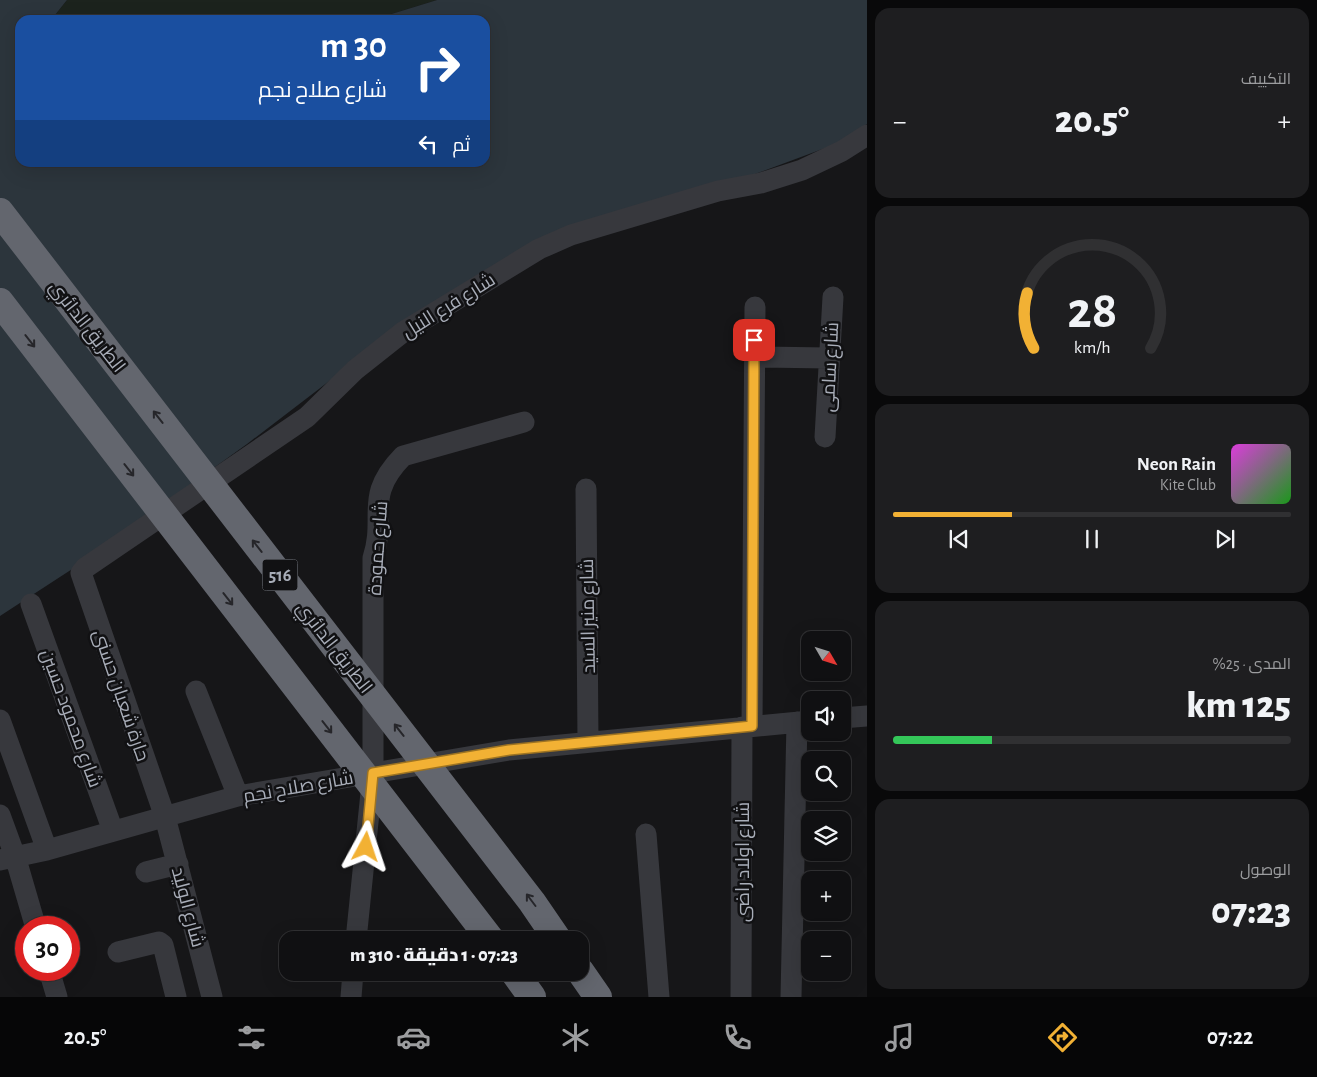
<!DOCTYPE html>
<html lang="ar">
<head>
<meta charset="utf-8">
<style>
	:root { --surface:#101012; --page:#1e1e20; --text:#f1f3f6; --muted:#9c9d9f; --line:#303032; --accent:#f2b134 }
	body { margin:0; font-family:"Alegreya Sans",Cairo,sans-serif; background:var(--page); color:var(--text); direction:rtl; height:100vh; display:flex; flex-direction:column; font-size:19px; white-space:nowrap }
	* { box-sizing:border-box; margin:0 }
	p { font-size:16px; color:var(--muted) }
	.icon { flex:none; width:28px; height:28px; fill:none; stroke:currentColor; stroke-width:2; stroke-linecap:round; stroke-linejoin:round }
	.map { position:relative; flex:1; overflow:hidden; direction:ltr }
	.details { display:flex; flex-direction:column; gap:8px; padding:8px; background:#09090a; width:450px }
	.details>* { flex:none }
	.guide { position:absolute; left:15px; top:15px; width:475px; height:152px; border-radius:15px; box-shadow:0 5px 20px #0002,0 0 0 1px var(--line); direction:rtl; background:#1a4fa0; color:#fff; overflow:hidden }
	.needle { width:32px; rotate:129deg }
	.tools { position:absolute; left:801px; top:631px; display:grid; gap:10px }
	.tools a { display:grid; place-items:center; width:50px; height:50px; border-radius:10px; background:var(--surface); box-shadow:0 5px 20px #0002,0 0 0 1px var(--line); font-size:25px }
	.speed { position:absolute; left:15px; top:916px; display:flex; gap:10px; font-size:25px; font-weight:700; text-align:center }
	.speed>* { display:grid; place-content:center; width:65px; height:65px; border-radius:50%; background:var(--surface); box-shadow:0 5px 20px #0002,0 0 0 1px var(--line); line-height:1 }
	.speed .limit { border:8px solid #d22; background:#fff; color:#111 }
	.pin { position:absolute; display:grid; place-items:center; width:42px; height:42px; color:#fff; margin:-21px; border-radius:10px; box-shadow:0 2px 8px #0006 }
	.me { position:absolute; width:55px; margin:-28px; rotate:5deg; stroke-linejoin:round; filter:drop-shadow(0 0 4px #0008) }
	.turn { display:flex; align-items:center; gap:18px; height:105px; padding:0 20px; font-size:22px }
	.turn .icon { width:65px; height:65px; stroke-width:2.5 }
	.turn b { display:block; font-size:35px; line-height:42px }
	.then { display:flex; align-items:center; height:48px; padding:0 20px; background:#0003; gap:10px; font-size:19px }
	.big { font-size:38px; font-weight:800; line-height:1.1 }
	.details .card { flex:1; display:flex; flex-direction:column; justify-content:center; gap:8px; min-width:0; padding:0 18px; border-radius:15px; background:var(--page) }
	.details .dial { align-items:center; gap:0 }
	.dial svg { height:130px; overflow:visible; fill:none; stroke:var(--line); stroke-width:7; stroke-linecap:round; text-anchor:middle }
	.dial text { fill:var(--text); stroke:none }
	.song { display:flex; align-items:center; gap:15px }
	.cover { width:60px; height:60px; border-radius:8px; background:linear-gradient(135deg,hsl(300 70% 55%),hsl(120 70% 35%)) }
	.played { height:5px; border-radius:2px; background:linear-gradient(90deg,var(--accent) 30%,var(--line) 30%) }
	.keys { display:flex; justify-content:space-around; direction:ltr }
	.heat { display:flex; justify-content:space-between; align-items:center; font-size:28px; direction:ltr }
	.charge { height:8px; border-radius:4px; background:linear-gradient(90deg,#34c759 25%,var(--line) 0) }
	.trip { position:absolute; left:279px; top:931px; width:310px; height:50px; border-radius:15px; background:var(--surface); box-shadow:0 5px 20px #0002,0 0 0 1px var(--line); font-weight:800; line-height:50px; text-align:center; direction:rtl }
	.dock { display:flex; height:80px; justify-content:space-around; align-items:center; background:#060607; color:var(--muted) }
	.dock .icon { width:35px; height:35px }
	.dock .selected { color:var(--accent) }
	.dock b { font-size:22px; color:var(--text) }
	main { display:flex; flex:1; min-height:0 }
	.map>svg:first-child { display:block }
	.green { fill:#1c231d }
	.water { fill:#2c353c }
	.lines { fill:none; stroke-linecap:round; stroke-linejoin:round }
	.minor { stroke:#37383d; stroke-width:21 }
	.motorway { stroke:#63666e; stroke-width:28 }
	.oneway { stroke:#26262a }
	.route-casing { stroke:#9d7322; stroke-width:12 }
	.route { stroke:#f2b134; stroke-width:9 }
	.labels { text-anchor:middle; stroke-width:5; stroke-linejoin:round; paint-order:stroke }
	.shield { fill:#111113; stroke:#7b7e86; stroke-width:1 }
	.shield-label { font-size:18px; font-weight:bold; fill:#a8adb8 }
	.street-label { font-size:19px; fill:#a8adb8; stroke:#111113 }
</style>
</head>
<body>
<main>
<section class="details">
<div class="card"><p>التكييف</p>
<div class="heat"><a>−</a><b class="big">20.5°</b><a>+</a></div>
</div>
<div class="card dial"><svg viewBox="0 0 100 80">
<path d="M14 69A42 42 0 1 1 86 69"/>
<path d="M14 69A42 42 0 0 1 10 35" stroke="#f2b134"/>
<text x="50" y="56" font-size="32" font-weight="700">28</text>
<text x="50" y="72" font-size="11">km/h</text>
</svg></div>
<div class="card">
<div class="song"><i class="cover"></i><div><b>Neon Rain</b><p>Kite Club</p></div></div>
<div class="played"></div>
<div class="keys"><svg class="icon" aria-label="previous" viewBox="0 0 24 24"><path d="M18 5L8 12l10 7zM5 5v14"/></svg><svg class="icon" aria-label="pause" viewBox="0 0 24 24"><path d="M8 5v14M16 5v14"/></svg><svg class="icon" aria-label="next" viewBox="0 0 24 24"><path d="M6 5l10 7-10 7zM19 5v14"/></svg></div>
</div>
<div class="card"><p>المدى · 25%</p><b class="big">125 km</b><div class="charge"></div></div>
<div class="card"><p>الوصول</p><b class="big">07:23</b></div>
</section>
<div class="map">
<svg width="867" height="997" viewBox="0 0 867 997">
	<rect width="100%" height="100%" fill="#161618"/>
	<path class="green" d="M67 0H437L372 20H51Z"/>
	<path class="water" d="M0 0H67L51 20H20V162H485V20H372L437 0H867V124L836 144 755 174 616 213 375 346 247 444 83 562 0 616Z"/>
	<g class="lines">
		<path class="minor" d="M754 357 828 358
			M825 437 833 297
			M586 489 588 742
			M31 604 113 831
			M196 691 238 796
			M842 718 867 716
			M0 720 47 850
			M752 726 755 307
			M0 815 15 856 36 928
			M646 834 659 997
			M0 860 47 850 238 796 373 773 509 750 810 721
			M146 872 178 864
			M356 940 373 773V558C387 515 363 497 403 456L524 422
			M118 952 159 942 163 945 176 997
			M49 970 57 997
			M212 997 165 817 81 573 85 568 307 417 355 370 403 332 539 249 571 235 718 191 761 183 802 170 842 151 867 135
			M351 997 353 972
			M741 997 742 727
			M791 997 797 722"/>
		<path class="motorway" d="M0 212 532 902 558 940
			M0 302 491 940
			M580 971 598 997
			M514 972 532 997"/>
	</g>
	<defs><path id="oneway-shaft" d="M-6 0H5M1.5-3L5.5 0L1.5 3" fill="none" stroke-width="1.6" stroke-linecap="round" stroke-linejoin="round" transform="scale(1.25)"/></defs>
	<g class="oneway">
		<use href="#oneway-shaft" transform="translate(30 341) rotate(52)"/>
		<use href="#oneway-shaft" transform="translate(158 417) rotate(-128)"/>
		<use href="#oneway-shaft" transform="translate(129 470) rotate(52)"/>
		<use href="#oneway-shaft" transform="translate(257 546) rotate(-128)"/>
		<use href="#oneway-shaft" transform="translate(228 599) rotate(52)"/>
		<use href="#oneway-shaft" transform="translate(327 727) rotate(52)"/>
		<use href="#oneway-shaft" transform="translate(399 730) rotate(-128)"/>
		<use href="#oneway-shaft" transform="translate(531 900) rotate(-127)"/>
	</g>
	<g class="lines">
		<defs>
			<path id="route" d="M366 847 373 773 509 750 752 726 754 340"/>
		</defs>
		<use href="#route" class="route-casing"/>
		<use href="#route" class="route"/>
	</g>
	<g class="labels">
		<rect class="shield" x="262.5" y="559.5" width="35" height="31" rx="4"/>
		<g class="shield-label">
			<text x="280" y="581">516</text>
		</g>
		<g class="street-label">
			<text transform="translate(448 305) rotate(-32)" y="7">شارع فرع النيل</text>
			<text transform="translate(88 326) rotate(52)" y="7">الطريق الدائري</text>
			<text transform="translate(829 367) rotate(-87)" y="7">شارع سامى</text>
			<text transform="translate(377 548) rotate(-86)" y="7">شارع حمودة</text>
			<text transform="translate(587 616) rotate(-91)" y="7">شارع منير السيد</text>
			<text transform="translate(335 647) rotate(52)" y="7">الطريق الدائري</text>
			<text transform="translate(122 695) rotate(71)" y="7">حارة شعبان حسنى</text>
			<text transform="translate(72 718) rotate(70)" y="7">شارع محمود حسين</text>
			<text transform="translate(298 786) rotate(-10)" y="7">شارع صلاح نجم</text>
			<text transform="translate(742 862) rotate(-90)" y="7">شارع اولاد راضى</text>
			<text transform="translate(189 907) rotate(75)" y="7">شارع الوليد</text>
		</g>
	</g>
</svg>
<div class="tools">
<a><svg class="needle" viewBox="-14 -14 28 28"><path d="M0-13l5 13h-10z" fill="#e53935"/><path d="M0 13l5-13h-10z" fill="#9c9d9f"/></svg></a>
<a><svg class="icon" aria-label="sound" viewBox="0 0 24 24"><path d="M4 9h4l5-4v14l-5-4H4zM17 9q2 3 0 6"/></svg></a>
<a><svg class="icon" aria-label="search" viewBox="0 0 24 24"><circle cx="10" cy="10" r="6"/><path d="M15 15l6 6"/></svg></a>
<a><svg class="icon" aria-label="layers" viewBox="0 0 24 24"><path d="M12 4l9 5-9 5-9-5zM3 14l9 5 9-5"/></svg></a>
<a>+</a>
<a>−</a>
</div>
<div class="speed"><div class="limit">30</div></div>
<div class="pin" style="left:754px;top:340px;background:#d93025"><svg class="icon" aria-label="arrive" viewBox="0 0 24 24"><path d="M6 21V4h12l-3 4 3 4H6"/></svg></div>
<svg class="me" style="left:366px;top:847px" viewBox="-20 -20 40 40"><path d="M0-17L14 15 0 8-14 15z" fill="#f2b134" stroke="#fff" stroke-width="4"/></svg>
<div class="trip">07:23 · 1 دقيقة · 310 m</div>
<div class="guide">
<div class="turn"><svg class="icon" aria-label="right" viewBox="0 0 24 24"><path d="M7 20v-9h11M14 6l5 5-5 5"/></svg><div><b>30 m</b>شارع صلاح نجم</div></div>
<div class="then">ثم<svg class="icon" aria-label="left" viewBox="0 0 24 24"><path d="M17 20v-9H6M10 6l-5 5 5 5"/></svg></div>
</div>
</div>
</main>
<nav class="dock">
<b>07:22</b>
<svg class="icon selected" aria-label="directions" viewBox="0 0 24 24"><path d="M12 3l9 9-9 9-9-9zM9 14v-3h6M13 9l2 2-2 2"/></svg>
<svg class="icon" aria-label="music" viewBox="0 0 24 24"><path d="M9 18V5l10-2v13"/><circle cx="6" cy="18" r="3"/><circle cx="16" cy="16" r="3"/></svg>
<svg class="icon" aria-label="phone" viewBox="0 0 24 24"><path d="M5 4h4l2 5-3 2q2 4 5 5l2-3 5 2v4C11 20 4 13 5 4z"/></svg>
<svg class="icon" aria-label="climate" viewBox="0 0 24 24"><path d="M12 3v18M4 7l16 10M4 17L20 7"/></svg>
<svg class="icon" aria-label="car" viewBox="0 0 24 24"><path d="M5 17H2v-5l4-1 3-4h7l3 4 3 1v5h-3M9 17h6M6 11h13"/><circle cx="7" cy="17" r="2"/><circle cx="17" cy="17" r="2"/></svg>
<svg class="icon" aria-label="filters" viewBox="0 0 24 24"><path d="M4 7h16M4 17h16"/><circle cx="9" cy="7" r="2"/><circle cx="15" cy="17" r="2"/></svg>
<b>20.5°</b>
</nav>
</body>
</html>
